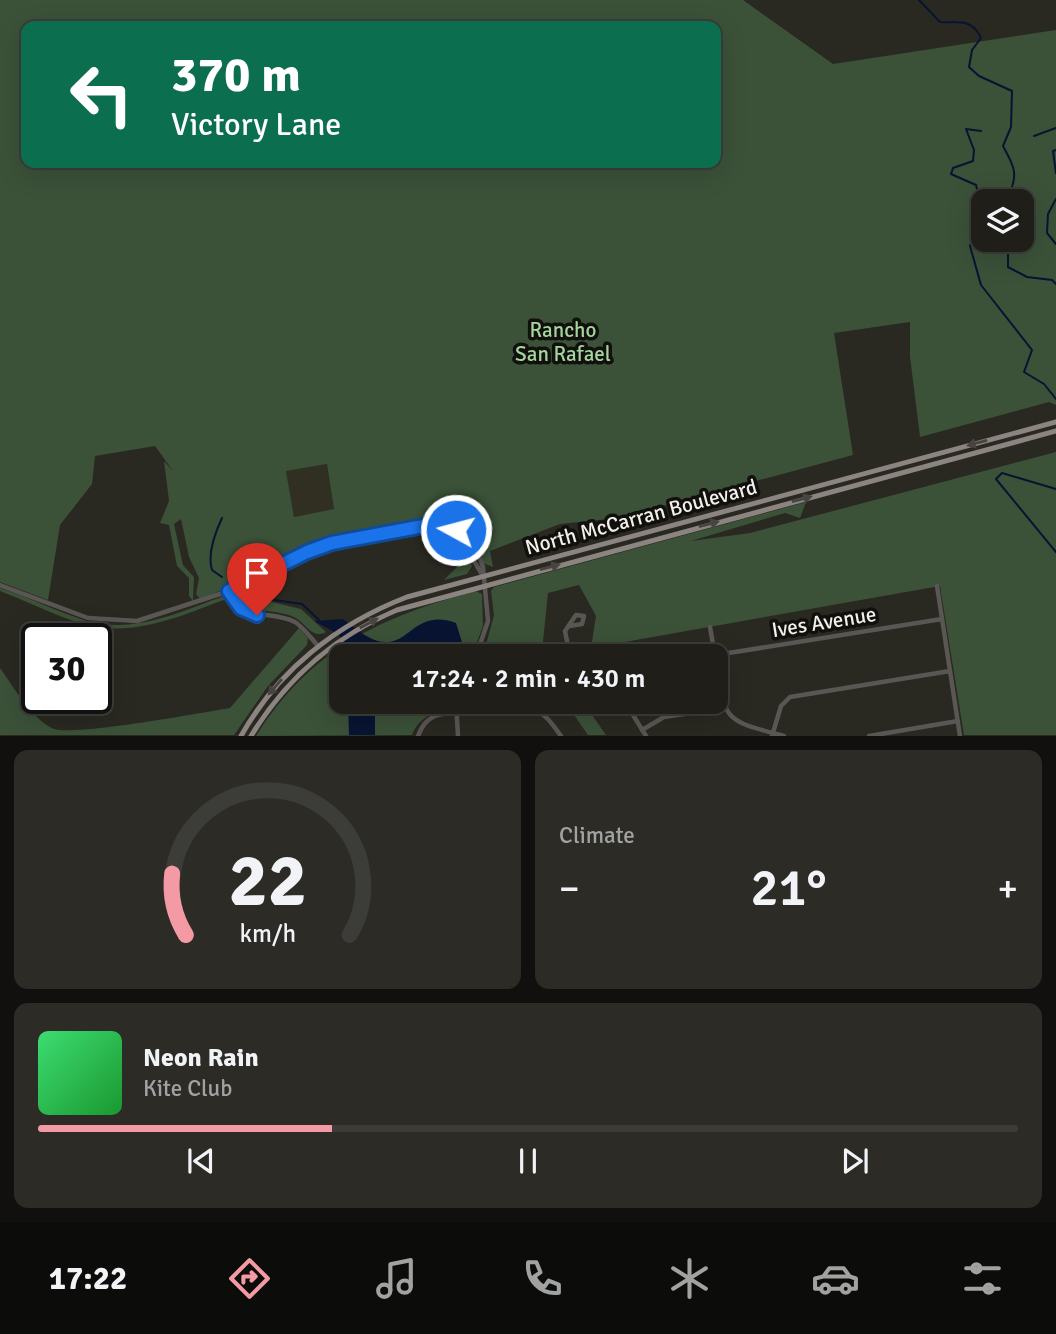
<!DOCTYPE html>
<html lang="en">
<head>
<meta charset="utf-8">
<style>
	:root { --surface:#1f1e19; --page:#2c2b26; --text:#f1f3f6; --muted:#a1a2a2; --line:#3c3c38; --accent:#f49aa4 }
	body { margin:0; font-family:Signika,sans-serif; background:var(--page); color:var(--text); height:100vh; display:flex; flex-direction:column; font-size:26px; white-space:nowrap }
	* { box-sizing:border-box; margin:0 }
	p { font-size:23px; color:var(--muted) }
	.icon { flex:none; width:38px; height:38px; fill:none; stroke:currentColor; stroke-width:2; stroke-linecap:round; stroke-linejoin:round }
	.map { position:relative; height:736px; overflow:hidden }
	.details { display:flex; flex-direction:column; gap:14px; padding:14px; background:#11100e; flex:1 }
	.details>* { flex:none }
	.hud { position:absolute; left:21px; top:21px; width:700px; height:147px; border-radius:14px; box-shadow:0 7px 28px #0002,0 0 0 2px var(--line); background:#0b6e4f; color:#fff; overflow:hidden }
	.tools { position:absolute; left:971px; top:189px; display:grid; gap:14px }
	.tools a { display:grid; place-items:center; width:63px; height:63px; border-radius:14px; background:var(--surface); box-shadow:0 7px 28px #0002,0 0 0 2px var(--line); font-size:35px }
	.speed { position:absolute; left:21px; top:623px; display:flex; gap:14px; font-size:35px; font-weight:700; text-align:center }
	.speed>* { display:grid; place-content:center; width:91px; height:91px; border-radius:50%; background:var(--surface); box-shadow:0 7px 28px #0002,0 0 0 2px var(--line); line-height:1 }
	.speed .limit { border:4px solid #111; border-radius:10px; background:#fff; color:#111 }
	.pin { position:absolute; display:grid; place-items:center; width:60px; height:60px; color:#fff; margin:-72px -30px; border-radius:50% 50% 50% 0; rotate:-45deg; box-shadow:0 0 7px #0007 }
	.pin .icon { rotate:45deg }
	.me { position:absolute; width:77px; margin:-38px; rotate:277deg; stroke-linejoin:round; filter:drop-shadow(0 0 5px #0008) }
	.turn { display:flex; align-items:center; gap:24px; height:147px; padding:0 35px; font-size:32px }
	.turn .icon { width:91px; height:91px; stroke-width:2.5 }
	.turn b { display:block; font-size:49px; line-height:60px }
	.big { font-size:52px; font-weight:600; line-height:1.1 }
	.details .widget { flex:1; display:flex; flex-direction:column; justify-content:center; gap:10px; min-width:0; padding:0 24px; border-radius:14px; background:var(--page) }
	.details .dial { align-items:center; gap:0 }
	.dial svg { height:182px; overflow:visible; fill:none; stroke:var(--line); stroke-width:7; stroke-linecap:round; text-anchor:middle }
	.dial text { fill:var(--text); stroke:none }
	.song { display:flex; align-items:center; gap:21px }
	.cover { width:84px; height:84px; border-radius:10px; background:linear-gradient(135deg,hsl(140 70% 55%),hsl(130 70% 35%)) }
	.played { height:7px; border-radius:4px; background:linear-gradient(90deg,var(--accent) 30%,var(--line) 30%) }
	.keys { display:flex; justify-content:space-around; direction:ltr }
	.heat { display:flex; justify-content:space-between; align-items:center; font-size:38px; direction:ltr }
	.details .tiles { flex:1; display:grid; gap:14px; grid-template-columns:1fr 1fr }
	.widget:last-child { grid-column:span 2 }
	.trip { position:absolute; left:329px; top:644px; width:399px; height:70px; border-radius:14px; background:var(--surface); box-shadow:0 7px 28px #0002,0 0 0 2px var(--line); font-weight:600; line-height:70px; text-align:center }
	.menu { display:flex; height:112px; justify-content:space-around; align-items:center; background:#0c0c0a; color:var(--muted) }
	.menu .icon { width:49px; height:49px }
	.menu .active { color:var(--accent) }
	.menu b { font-size:32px; color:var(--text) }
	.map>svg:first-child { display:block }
	.built { fill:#312f22 }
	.green { fill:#3b5138; fill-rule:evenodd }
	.water { fill:#081432 }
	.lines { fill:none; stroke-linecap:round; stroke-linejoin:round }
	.stream { stroke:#081432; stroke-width:2 }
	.minor { stroke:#5a5654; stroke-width:4.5 }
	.major { stroke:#8b8480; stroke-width:5 }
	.oneway { fill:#484441 }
	.route-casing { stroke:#114b97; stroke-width:18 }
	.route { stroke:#1a73e8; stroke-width:12 }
	.labels { text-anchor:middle; stroke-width:7; stroke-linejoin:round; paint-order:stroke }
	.park-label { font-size:21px; fill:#a4d59d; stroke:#11100d }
	.street-label { font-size:21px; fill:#f1f0eb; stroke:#11100d }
</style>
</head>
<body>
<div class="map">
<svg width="1056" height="736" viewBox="0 0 1056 736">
	<rect width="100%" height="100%" fill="#292821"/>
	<path class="built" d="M327 464 334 509 294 517 286 471Z"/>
	<path class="green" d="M0 0H743L833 64 1056 30V405L1049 402 920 437 910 357V322L834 333 853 455 618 518 560 524 490 551 493 567 483 563C469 510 415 524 375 532 354 536 332 539 312 547 274 562 239 585 200 599L196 594 199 578 189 557 181 519 174 524 183 565 194 577 193 601 189 596V578L177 566 169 525 160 523 169 501 164 461 173 471 155 446 95 456 92 484 60 525 48 600 0 582ZM26 26H716V163H26ZM984 201H1022V240H984ZM327 464 334 509 294 517 286 471Z
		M1056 452V735H964L940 586 591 648 596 616 579 585 548 593 542 651 533 650V656H492L484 652 494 615 491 591 494 587 806 502 800 518 785 513 691 541 750 533Z
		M426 529C449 528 466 544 472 566L467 574 444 580 462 562 455 550C441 551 438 546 433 534L427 533C376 540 302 546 267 586 262 591 259 590 259 599L301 609 326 632C312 640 306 623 294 617 273 608 253 615 236 597V593L324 550Z
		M0 588C29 597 57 612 87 621 135 634 180 612 224 596L229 598C185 614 139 636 92 626 60 619 30 602 0 591Z
		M476 591 482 594 483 626 472 656H341V702H454C446 715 423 708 412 735L256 736C311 649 380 617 476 591Z
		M299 628 308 638 307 645 268 686 234 735H0V668C14 687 31 719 54 729 75 736 200 713 230 708Z
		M565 702H583L606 735H588Z"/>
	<path class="water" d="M343 619C355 628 370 642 386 642 410 643 417 609 456 623L466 655 348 656C347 634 331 631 314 621Z
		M348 702H375V735H349Z"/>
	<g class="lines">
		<path class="stream" d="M919 0 940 22C958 23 972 18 981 38L972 50 969 67 979 76 1012 91 1011 127 1003 146C1012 163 1019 172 1010 192L1014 201
			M981 131 966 129 974 150 973 161 953 168 951 174 976 185 977 189V228L970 246 981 285 1032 350 1024 372 1044 384 1056 399
			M1034 136 1056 128
			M1056 150 1053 151 1056 173
			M1056 199 1048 214 1047 233 1056 244
			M1022 223 1026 225 1022 229
			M1008 240V267L1027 277 1052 280 1056 284
			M1056 489 1002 473 996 479 1056 552
			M222 518C215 533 207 554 212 570L222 577
			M261 598 302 604 319 620"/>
		<path class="minor" d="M448 529 465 546 483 576
			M0 585 88 618 137 621 229 591 324 546 421 526H442L467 536 476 548 483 567 488 621 476 656
			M937 586 960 736
			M229 591C241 622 271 610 295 622 304 628 311 638 318 646
			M570 626 582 624 584 616 576 615 565 631 570 656
			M710 627 715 656
			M710 656 942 619
			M716 662C725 723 725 720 784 736
			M456 702 458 736
			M625 702 646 736
			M642 730 664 717 724 708
			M418 736C422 726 426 720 435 716 446 712 524 706 533 709 546 714 553 725 561 736
			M772 736 781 706 790 697 950 671
			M869 736 958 721"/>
		<path class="major" d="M241 736C278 670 337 624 407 597L1056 422
			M251 736C286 679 335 636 397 610L1056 431"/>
	</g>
	<defs><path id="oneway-solid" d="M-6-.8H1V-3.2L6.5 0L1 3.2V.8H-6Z" transform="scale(1.75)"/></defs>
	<g class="oneway">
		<use href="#oneway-solid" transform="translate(977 443) rotate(165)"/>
		<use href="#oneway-solid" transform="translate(802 499) rotate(-15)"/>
		<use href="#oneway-solid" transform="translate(709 524) rotate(-15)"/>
		<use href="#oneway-solid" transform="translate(550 567) rotate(-15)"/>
		<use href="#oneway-solid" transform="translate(369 623) rotate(-28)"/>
		<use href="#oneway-solid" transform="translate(275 687) rotate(131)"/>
	</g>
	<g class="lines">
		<defs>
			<path id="route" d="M257 615 241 608 229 591 307 552 332 543 429 525 456 530"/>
		</defs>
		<use href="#route" class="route-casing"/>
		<use href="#route" class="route"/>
	</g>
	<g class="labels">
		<g class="park-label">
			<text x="563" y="337">Rancho<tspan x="563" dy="24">San Rafael</tspan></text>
		</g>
		<g class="street-label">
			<text transform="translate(641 517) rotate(-15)" y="7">North McCarran Boulevard</text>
			<text transform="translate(824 622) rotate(-9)" y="7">Ives Avenue</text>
		</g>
	</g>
</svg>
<div class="tools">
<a><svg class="icon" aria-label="layers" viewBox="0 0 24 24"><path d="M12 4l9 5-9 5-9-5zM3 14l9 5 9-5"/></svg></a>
</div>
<div class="speed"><div class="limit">30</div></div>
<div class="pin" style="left:257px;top:615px;background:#d93025"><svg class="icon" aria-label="arrive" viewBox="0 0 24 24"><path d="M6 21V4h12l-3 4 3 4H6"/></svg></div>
<svg class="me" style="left:456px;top:530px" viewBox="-20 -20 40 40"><circle r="17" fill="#1a73e8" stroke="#fff" stroke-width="3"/><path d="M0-11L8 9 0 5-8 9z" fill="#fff"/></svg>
<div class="trip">17:24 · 2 min · 430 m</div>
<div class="hud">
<div class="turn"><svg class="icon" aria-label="left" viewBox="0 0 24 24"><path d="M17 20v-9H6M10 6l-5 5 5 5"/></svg><div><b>370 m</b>Victory Lane</div></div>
</div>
</div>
<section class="details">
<div class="tiles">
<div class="widget dial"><svg viewBox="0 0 100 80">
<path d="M14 69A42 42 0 1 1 86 69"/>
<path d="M14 69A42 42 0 0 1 8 42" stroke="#f49aa4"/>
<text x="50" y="56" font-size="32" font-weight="700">22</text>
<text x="50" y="72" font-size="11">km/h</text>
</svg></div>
<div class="widget"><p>Climate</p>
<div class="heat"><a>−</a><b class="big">21°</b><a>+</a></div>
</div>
<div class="widget">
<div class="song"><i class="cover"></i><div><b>Neon Rain</b><p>Kite Club</p></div></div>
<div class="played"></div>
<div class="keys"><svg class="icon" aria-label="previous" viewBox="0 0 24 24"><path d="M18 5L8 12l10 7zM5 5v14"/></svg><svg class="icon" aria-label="pause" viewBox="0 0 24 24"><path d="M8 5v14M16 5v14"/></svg><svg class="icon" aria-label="next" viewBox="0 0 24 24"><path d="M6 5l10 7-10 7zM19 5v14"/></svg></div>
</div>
</div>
</section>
<nav class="menu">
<b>17:22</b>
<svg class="icon active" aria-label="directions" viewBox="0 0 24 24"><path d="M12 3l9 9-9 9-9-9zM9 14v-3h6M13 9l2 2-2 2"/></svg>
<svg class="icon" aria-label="music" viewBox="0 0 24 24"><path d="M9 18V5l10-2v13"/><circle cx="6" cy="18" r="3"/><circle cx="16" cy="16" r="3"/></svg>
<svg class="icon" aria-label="phone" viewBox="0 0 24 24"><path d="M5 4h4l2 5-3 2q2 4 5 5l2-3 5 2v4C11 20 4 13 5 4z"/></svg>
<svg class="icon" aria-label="climate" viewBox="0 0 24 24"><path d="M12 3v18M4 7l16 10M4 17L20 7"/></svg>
<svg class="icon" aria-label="car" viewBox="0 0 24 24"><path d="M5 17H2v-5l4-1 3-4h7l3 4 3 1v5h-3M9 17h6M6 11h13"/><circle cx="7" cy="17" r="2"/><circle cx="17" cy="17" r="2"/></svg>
<svg class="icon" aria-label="filters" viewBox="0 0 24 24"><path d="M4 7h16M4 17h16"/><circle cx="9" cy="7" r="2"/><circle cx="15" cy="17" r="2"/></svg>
</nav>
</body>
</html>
